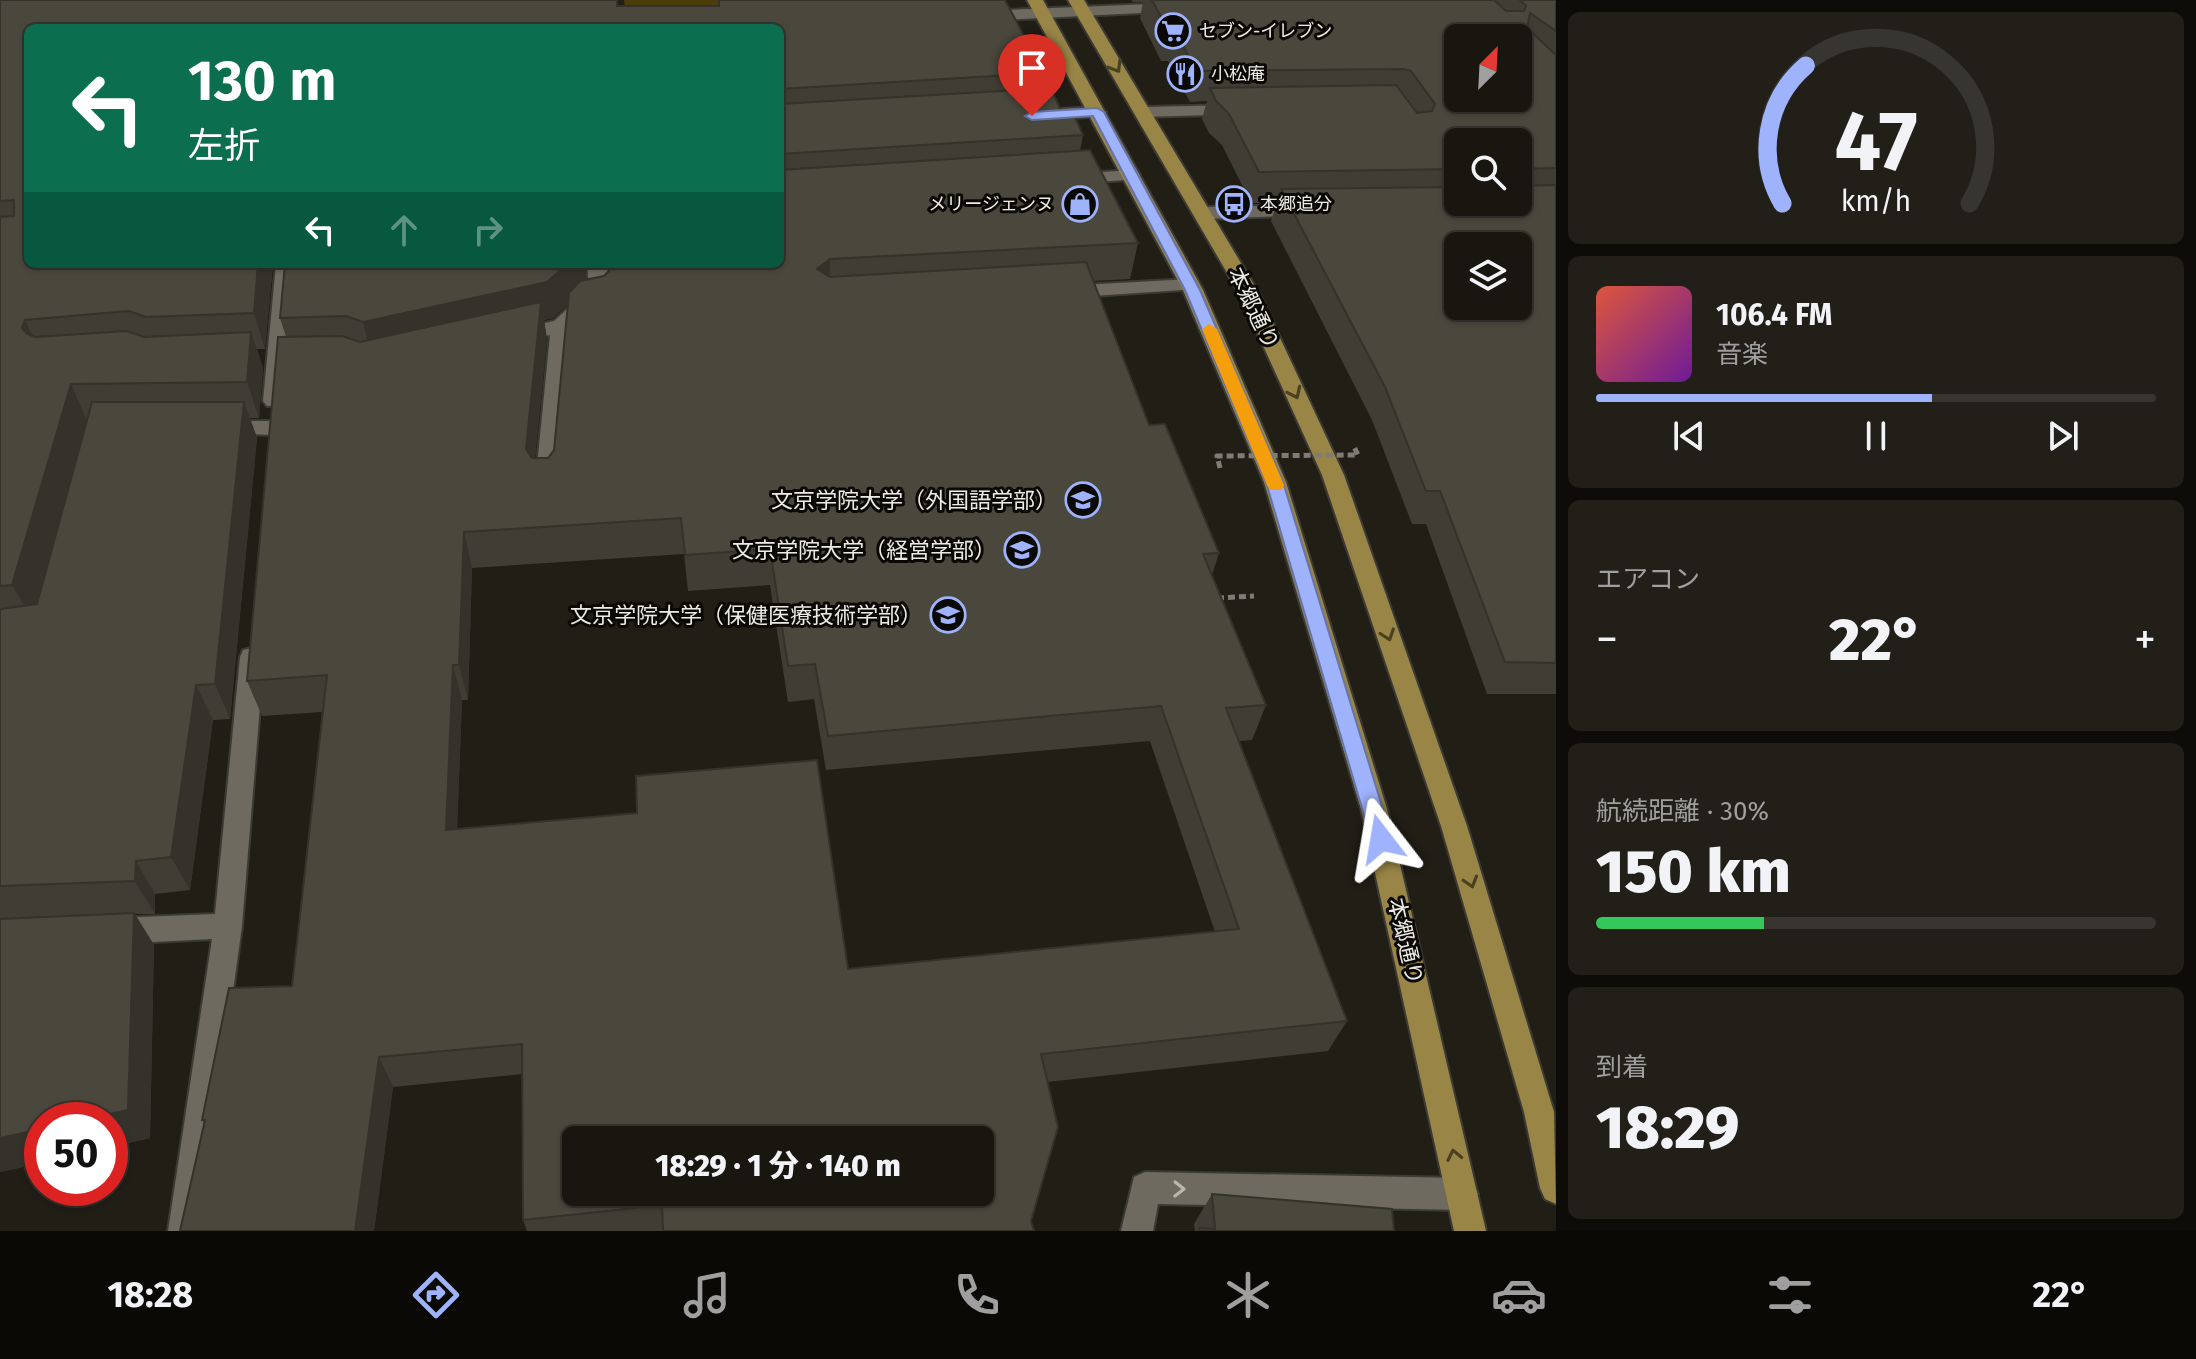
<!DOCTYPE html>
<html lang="ja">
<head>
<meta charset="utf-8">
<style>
	:root { --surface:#191610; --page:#221f19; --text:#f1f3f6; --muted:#9f9f9f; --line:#373530; --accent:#9fb3fd }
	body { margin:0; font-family:"Fira Sans","Noto Sans JP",sans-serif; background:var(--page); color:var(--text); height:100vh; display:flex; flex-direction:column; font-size:30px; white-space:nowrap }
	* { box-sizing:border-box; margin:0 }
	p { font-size:26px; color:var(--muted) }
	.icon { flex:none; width:44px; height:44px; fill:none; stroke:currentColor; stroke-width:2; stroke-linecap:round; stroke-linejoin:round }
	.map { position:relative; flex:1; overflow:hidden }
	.drawer { display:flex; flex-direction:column; gap:12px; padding:12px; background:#0e0c09; width:640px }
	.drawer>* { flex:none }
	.hud { position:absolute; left:24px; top:24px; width:760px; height:244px; border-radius:12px; box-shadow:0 2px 6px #0004,0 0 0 2px var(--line); background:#0b6e4f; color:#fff; overflow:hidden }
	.needle { width:52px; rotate:24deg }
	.controls { position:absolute; left:1444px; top:24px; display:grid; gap:16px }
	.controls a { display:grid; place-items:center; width:88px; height:88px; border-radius:12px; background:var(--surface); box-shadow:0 2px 6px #0004,0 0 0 2px var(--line); font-size:40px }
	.speed { position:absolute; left:24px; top:1102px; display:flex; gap:16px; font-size:40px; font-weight:700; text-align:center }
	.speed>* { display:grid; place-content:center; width:104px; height:104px; border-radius:50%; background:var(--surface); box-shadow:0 2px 6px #0004,0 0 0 2px var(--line); line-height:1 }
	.speed .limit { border:12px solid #d22; background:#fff; color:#111 }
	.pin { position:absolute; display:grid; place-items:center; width:68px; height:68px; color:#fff; margin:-82px -34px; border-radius:50% 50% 50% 0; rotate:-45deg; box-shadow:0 0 8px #0007 }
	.pin .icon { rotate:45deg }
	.me { position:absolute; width:88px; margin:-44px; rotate:346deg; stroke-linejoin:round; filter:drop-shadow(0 0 6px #0008) }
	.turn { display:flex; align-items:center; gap:28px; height:168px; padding:0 32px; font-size:36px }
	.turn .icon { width:104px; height:104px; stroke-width:2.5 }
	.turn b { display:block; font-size:56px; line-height:68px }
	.lanes { display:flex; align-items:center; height:76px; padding:0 32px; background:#0003; justify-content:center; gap:40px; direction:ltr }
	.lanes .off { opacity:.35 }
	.big { font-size:60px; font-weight:800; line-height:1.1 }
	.drawer .widget { flex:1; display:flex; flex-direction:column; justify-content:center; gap:12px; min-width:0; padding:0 28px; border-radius:12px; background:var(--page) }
	.drawer .dial { align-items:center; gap:0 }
	.dial svg { height:208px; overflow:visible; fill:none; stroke:var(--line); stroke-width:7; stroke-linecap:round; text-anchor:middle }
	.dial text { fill:var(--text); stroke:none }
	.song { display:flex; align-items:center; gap:24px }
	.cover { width:96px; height:96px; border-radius:12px; background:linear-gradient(135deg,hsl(10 70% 55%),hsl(280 70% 35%)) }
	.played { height:8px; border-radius:4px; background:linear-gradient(90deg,var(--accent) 60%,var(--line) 60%) }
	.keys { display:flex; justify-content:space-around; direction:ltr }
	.heat { display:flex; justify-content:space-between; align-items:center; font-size:44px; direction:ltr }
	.charge { height:12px; border-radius:6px; background:linear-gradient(90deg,#34c759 30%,var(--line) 0) }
	.trip { position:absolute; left:562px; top:1126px; width:432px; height:80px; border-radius:12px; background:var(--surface); box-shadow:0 2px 6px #0004,0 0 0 2px var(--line); font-weight:800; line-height:80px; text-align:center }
	.tabs { display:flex; height:128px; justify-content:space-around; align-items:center; background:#0a0906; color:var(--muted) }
	.tabs .icon { width:56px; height:56px }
	.tabs .on { color:var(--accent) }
	.tabs b { font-size:36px; color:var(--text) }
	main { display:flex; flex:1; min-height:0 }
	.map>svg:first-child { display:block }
	.green { fill:#4a3c0b }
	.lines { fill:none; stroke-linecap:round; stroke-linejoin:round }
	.minor-casing { stroke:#3c3a34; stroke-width:4 }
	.major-casing { stroke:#3c3a34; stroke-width:4 }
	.path { stroke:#7e7c74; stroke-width:5; stroke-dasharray:7 4; stroke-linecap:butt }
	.minor { fill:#6e6a60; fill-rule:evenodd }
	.major { fill:#998546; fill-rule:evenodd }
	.path-bridge { stroke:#7e7c74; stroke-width:5; stroke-dasharray:7 4; stroke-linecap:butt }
	.wall { fill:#403d34; fill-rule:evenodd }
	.shaded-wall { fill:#34322b }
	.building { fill:#4a473d; stroke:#34322b; stroke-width:2; fill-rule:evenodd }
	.oneway { stroke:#4a4122 }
	.oneway2 { stroke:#bab7af }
	.route { fill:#9fb3fd; stroke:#6774a4; stroke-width:2 }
	.slow { fill:#f59e0b }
	.labels { text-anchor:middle; stroke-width:6; stroke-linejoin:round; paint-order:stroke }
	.far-poi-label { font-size:18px; fill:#eceae4; stroke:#0a0905; text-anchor:start }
	.street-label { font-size:22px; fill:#eceae4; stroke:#0a0905 }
	.poi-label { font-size:22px; fill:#eceae4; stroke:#0a0905; text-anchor:end }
</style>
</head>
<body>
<main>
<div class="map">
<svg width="1556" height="1231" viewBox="0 0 1556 1231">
	<rect width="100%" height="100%" fill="#211e16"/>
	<path class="green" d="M624 0H750L628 28Z"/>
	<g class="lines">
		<defs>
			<path id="minor" d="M1175 3 1183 8 1181 11 980 21 972 16 980 11Z
				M1237 105 1246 110 1243 114 1143 117 1134 112 1143 107Z
				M1097 107 1106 112 1103 116 1042 120 1033 115 1042 110Z
				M1131 170 1137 171 1140 175 1137 179 1074 184 1065 179 1074 174Z
				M1306 205 1313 207 1315 211 1313 215 1204 219 1195 213 1204 207Z
				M276 264H296L285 401 281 406H267L263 401Z
				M587 264H607L610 305 607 309 583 315 571 328 557 486 554 491H538L535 486 550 335 513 343 503 337 506 332 554 321 569 307 590 301Z
				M1190 279 1197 281 1200 285 1197 289 1063 298 1053 292 1063 286Z
				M224 421H272L280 423 283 428 280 433 272 435 216 433 213 428 216 423Z
				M252 648 261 650 264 657 242 926 200 1231H168L212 939 114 944 104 940 100 931 104 922 114 918 215 914 240 657 243 650Z
				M1145 1172 1462 1178 1473 1183 1478 1194 1473 1205 1462 1210 1158 1204 1153 1231H1121L1134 1177Z"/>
			<path id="major" d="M1027 0H1043L1203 290 1286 482 1387 809 1486 1231H1454L1361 809 1264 482 1183 290Z
				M1068 0H1084L1260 295 1344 475 1467 826 1554 1112 1556 1204 1545 1199 1540 1188 1524 1112 1441 826 1322 475 1240 295Z"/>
		</defs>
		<use href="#minor" class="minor-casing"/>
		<use href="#major" class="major-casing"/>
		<path class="path" d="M1217 598 1254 596"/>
		<use href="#minor" class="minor"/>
		<use href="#major" class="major"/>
		<path class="path-bridge" d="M1220 468 1217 456 1358 455 1353 445"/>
	</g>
	<path class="wall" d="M0 0H617V6H719V0H1005L1044 73 1042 88H1051L1061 111 1072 110 1083 135 1080 151 1090 150 1138 243 1130 279 1093 281 1149 425 1165 424 1219 553 1212 575 1266 705 1252 740 1239 741 1347 1021 1328 1051 1047 1082 1058 1127 1031 1221 1034 1231H527L523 1220V1074L393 1087 374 1231H180L204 1123 202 1120 229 988 292 986 322 712 262 716 247 681 278 337H286L280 318 285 264H585L586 280 604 276 609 271 608 264H780V28H28V264H273L265 349H257L263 368 259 418H250L257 438 230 719 213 720 190 890 155 894V914H135L154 945 150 1138 110 1147V1120H42V1163L0 1172ZM568 304 554 450 548 458H535L547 339 544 320 553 318ZM684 554 688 591 770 585 788 702 814 699 826 770 1150 741 1215 932 848 969 817 760 636 776 637 813 457 829 462 700H468L472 568ZM576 1140H980V1192H576Z
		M1131 0H1556V694H1487L1426 524H1412L1372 420 1271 221 1277 203H1251L1222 145 1209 133 1202 119 1207 101 1190 102 1168 61H1161L1140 18 1143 2H1133ZM1458 142H1518V202H1458Z
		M1212 1194 1394 1231H1195L1194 1224Z"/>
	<path class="shaded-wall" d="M830 259 829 295 817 269Z
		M258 264H273L265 349 254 313Z
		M578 264H585L587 299 567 305 553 318 544 320 547 339 532 486 372 359 363 322Z
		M25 320 42 356 22 328Z
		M251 332 263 368 259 418 247 382Z
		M71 384 87 421 33 621 12 585Z
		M244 402 257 438 230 719 215 684Z
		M464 532 472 568 468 700 459 665Z
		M453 665 462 700 456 863 446 830Z
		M196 685 213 720 190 890 171 857Z
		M136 861 155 894V914L135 881Z
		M134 913 154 945 150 1138 110 1147V1120H82Z
		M379 1057 393 1087 374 1231H355Z
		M42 1129V1163L0 1172V1138Z"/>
	<path class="building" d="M0 0H617V6H719V0H1005L1044 73 780 89V28H28V264H258L254 313 146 317 129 311 25 320 22 328 27 334 35 337 127 331 144 337 251 332 247 382 71 384 12 585 0 586V217L14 216V200L0 201Z
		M1152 0H1494L1506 11H1524L1526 6 1520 0H1556V31L1530 13 1527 28 1556 55V168L1518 169V142H1458V169L1259 172 1229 114 1216 101 1210 88 1396 85 1417 113 1432 111 1435 104 1411 71 1403 69 1197 71 1174 30H1168ZM1458 38H1518V98H1458Z
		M1051 88 1061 111 1072 110 1083 135 780 154V104Z
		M1090 150 1138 243 830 259 817 269 830 277 1086 262 1149 425 1165 424 1219 553 1203 554 1266 705 1226 708 1347 1021 1041 1054 1058 1127 1031 1221 1034 1231H663L662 1205 523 1220 522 1044 379 1057 355 1231H180L205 1120H202L229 988 292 986 327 675 247 681 278 337 342 336 360 342 541 302 526 449 532 458H548L554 450 569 293 580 281 604 276 609 271 608 264H780V170ZM681 518 685 555 770 549 788 666 815 664 828 736 1161 706 1239 929 848 969 817 760 636 776 637 813 446 830 453 665H459L464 532ZM576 1140H980V1192H576Z
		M1556 185V663L1505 662 1440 491H1426L1385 387 1281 189 1458 187V202H1518V186ZM1458 246H1518V306H1458Z
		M285 264H578L562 269 547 282 363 322 346 316 280 318Z
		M92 402H244L215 684 196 685 171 857 136 861 135 881 0 886V609L37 604Z
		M134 913 128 1110 82 1120H42V1129L0 1138V919Z
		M1212 1194 1392 1209 1394 1231H1199V1228L1215 1229Z"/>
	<defs><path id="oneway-chevron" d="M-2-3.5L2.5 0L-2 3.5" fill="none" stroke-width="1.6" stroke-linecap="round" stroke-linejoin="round" transform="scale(2)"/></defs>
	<g class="oneway">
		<use href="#oneway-chevron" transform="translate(1116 67) rotate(59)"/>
		<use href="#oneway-chevron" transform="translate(1295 393) rotate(65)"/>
		<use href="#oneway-chevron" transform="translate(1388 635) rotate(71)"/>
		<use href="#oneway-chevron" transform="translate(1471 882) rotate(73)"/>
		<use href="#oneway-chevron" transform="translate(1454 1155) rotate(-102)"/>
	</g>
	<use class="oneway2" href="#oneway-chevron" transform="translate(1179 1189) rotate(1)"/>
	<path class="route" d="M1097 108 1104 112 1200 290 1283 482 1392 839 1389 845 1381 848 1374 845 1371 839 1266 482 1185 290 1093 116 1032 120 1025 116 1032 112Z"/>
	<path class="slow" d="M1209 324 1217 329 1284 485 1282 490H1270L1267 485 1202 329Z"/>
	<defs>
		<symbol id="supermarket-ring" viewBox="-11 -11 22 22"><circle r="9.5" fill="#0a0905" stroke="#9fb3fd" stroke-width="1.5"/><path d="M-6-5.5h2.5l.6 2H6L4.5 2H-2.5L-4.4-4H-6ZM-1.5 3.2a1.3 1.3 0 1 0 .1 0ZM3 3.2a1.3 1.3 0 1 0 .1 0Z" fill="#9fb3fd"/></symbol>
		<symbol id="restaurant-ring" viewBox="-11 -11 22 22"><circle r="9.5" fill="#0a0905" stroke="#9fb3fd" stroke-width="1.5"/><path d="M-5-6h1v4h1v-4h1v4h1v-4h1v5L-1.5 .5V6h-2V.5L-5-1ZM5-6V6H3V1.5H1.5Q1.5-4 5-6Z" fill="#9fb3fd"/></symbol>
		<symbol id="shop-ring" viewBox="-11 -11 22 22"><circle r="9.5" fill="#0a0905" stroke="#9fb3fd" stroke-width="1.5"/><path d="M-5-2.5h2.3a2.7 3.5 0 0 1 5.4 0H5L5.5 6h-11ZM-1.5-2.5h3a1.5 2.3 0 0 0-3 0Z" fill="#9fb3fd"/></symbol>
		<symbol id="bus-ring" viewBox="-11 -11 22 22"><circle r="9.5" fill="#0a0905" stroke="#9fb3fd" stroke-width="1.5"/><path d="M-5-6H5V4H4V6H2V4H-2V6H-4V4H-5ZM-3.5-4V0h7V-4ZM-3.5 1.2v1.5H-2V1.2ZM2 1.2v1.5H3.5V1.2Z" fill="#9fb3fd"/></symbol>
		<symbol id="university-ring" viewBox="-11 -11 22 22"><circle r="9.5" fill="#0a0905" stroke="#9fb3fd" stroke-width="1.5"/><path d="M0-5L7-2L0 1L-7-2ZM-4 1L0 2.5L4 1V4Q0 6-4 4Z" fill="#9fb3fd"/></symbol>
	</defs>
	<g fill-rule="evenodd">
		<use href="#supermarket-ring" x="1153" y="11" width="40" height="40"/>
		<use href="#restaurant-ring" x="1165" y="54" width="40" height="40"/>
		<use href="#shop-ring" x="1060" y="184" width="40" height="40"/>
		<use href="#bus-ring" x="1214" y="184" width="40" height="40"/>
		<use href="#university-ring" x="1063" y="480" width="40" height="40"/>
		<use href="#university-ring" x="1002" y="530" width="40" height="40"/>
		<use href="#university-ring" x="928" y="595" width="40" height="40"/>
	</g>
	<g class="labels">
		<g class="far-poi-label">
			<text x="1199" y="37">セブン-イレブン</text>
			<text x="1211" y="80">小松庵</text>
			<text x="1054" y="210" text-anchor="end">メリージェンヌ</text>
			<text x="1260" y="210">本郷追分</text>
		</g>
		<g class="street-label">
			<text transform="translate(1254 308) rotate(64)" y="8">本郷通り</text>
			<text transform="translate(1406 941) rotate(77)" y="8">本郷通り</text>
		</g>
		<g class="poi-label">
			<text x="1057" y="508">文京学院大学（外国語学部）</text>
			<text x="996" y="558">文京学院大学（経営学部）</text>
			<text x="922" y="623">文京学院大学（保健医療技術学部）</text>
		</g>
	</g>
</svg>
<div class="controls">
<a><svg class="needle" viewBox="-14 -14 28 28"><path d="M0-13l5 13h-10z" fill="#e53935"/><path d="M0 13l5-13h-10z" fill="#9f9f9f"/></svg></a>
<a><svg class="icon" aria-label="search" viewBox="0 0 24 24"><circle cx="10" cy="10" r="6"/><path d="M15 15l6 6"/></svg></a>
<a><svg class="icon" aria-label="layers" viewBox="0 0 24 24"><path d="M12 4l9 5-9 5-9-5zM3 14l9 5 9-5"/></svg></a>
</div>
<div class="speed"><div class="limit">50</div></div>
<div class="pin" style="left:1032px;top:116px;background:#d93025"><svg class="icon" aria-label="arrive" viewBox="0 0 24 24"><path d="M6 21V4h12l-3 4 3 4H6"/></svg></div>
<svg class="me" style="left:1381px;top:839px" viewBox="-20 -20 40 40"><path d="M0-17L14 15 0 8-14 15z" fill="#9fb3fd" stroke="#fff" stroke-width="4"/></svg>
<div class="trip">18:29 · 1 分 · 140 m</div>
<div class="hud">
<div class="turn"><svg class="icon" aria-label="left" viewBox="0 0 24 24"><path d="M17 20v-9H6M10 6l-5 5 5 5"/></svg><div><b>130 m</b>左折</div></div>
<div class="lanes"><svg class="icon" aria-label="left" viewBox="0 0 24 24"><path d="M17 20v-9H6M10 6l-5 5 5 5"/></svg><svg class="icon off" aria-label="ahead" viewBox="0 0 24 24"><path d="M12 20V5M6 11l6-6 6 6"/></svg><svg class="icon off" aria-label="right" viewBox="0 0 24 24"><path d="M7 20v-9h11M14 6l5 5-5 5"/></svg></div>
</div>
</div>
<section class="drawer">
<div class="widget dial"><svg viewBox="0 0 100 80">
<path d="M14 69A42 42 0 1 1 86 69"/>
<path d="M14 69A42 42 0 0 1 23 16" stroke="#9fb3fd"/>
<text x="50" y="56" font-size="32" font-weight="700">47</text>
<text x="50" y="72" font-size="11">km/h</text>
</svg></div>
<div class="widget">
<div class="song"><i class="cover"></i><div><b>106.4 FM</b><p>音楽</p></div></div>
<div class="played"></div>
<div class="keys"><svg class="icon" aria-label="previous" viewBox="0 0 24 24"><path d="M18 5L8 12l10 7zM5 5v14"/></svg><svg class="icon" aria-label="pause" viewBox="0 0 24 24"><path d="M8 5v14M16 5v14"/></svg><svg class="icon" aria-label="next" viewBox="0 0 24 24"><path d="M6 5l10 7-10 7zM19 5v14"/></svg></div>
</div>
<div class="widget"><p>エアコン</p>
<div class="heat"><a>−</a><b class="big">22°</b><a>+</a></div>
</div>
<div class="widget"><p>航続距離 · 30%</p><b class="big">150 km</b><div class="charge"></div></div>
<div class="widget"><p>到着</p><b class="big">18:29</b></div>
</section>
</main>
<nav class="tabs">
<b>18:28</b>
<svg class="icon on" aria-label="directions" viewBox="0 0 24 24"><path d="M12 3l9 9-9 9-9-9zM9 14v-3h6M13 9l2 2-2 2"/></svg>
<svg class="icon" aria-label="music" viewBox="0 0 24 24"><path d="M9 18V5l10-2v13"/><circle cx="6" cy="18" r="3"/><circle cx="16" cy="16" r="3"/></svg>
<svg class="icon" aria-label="phone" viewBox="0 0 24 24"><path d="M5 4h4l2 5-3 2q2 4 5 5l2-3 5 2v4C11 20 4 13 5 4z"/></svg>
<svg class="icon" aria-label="climate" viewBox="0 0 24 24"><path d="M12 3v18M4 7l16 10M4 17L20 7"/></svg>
<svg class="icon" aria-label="car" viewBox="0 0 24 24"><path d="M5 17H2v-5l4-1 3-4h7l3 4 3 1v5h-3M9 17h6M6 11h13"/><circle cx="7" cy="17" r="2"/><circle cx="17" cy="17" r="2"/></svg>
<svg class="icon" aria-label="filters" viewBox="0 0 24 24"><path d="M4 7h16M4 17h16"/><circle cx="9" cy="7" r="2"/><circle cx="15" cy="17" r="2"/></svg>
<b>22°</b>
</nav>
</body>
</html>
